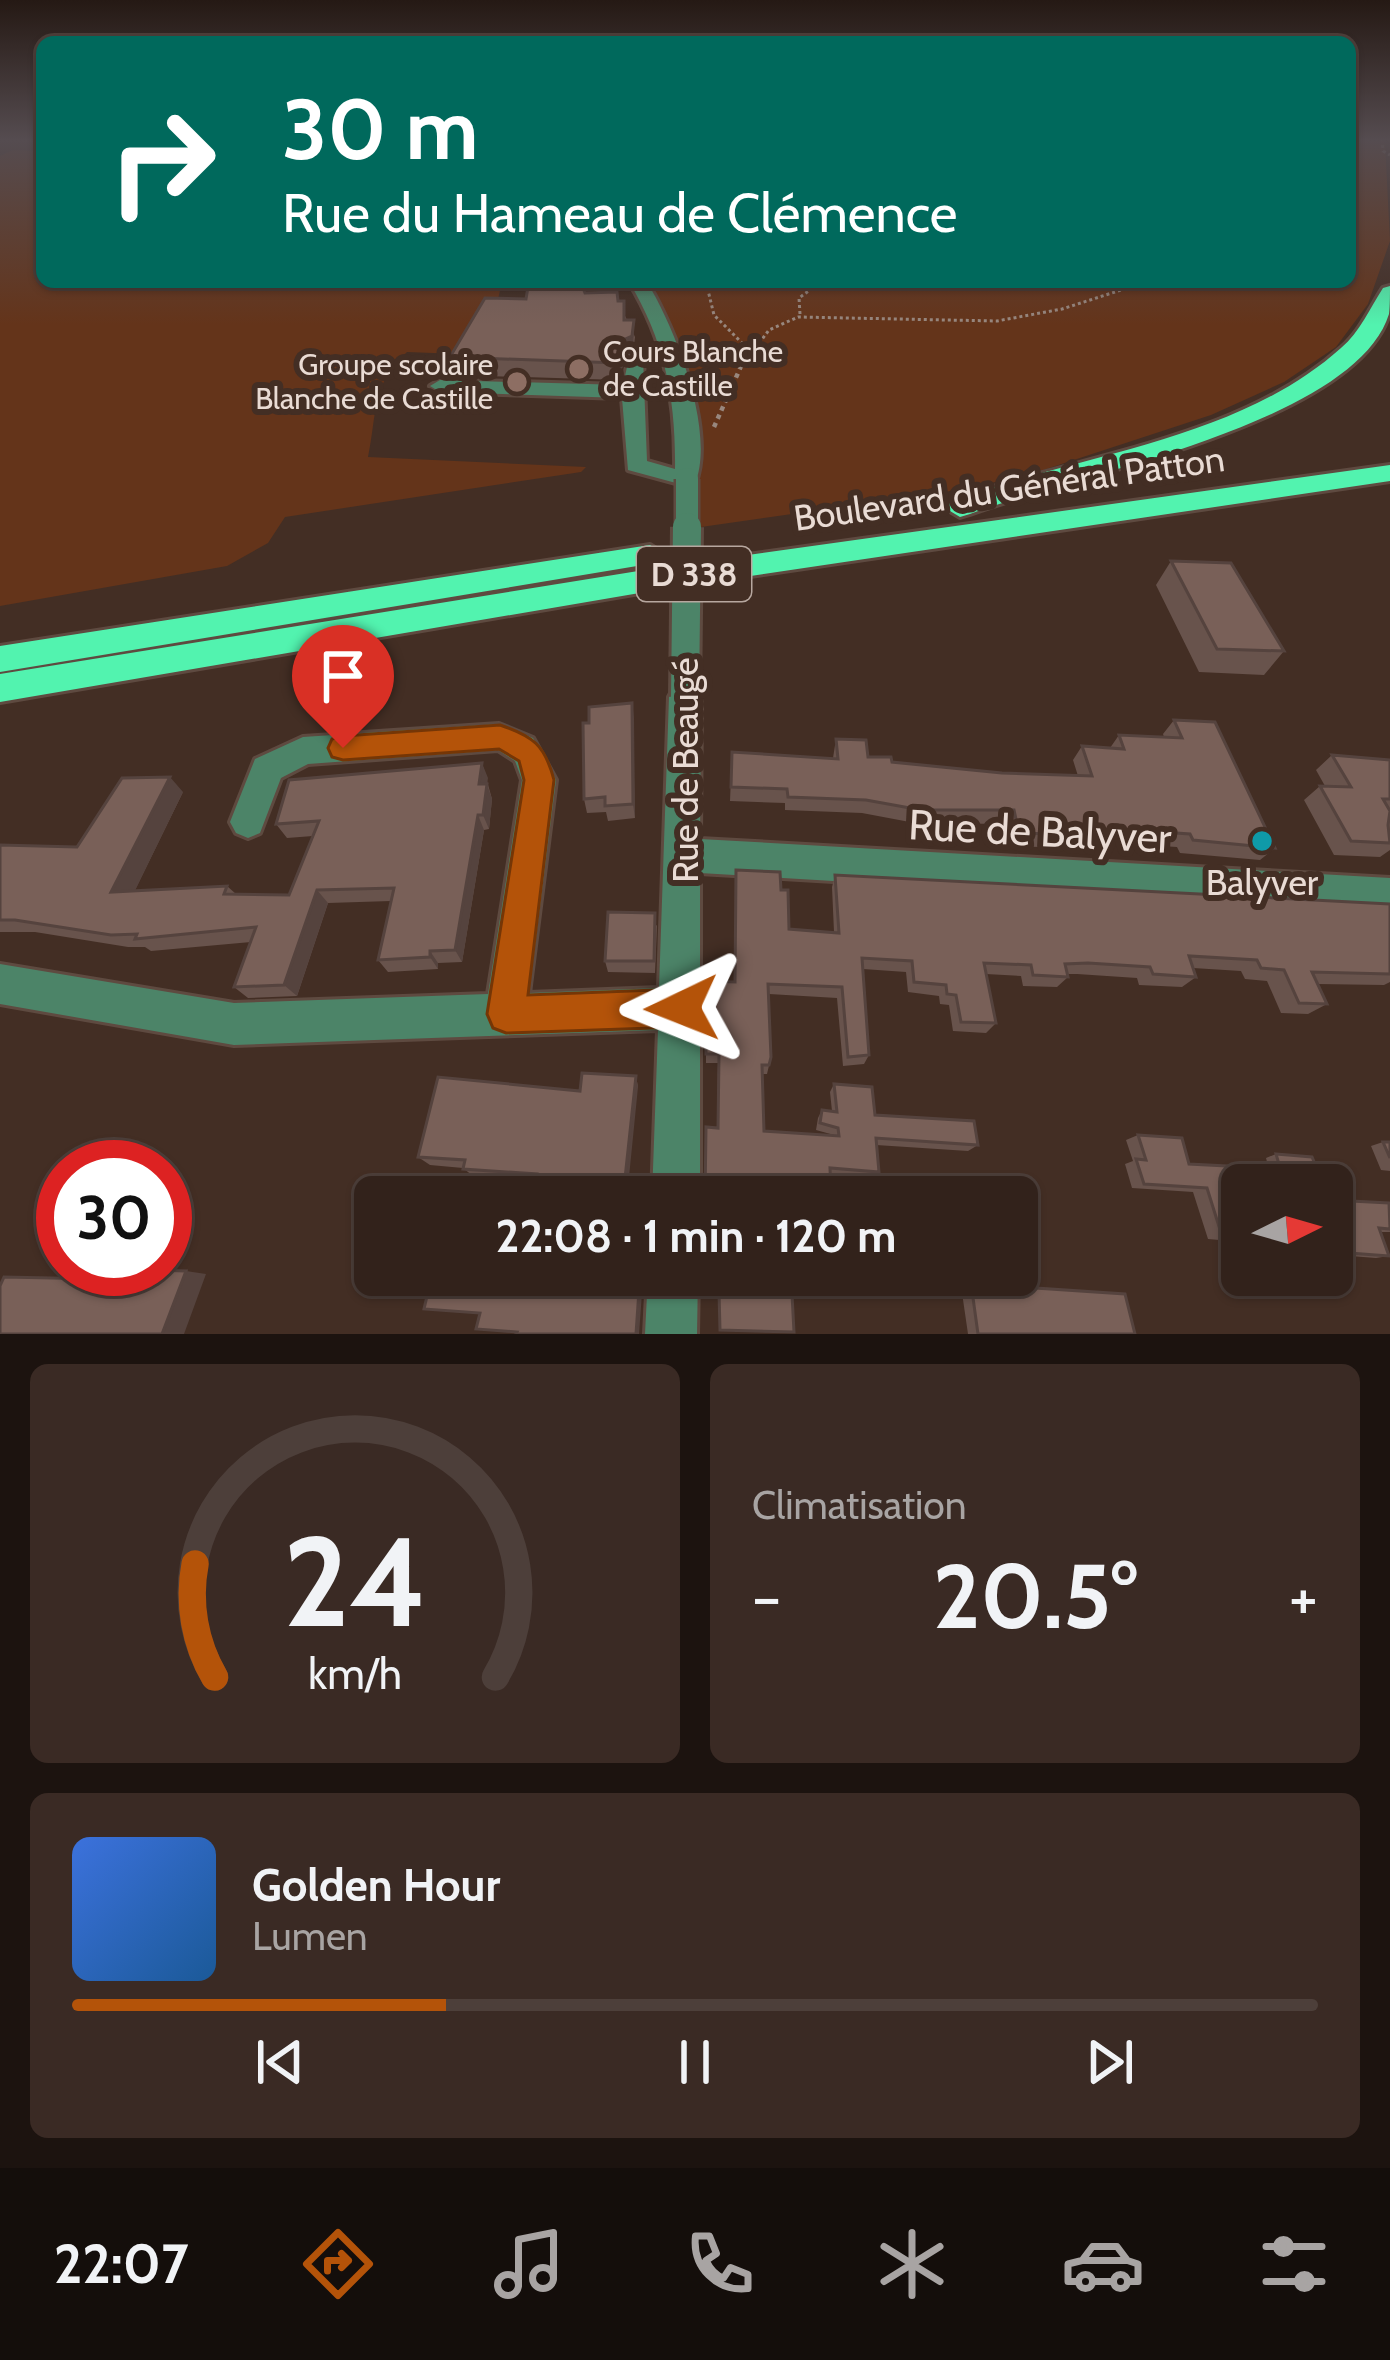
<!DOCTYPE html>
<html lang="fr">
<head>
<meta charset="utf-8">
<style>
	:root { --surface:#32221b; --page:#3a2a24; --text:#f1f3f6; --muted:#a8a4a3; --line:#4d3f3a; --accent:#b45309 }
	body { margin:0; font-family:Cabin,sans-serif; background:var(--page); color:var(--text); height:100vh; display:flex; flex-direction:column; font-size:45px; white-space:nowrap }
	* { box-sizing:border-box; margin:0 }
	p { font-size:39px; color:var(--muted) }
	.icon { flex:none; width:66px; height:66px; fill:none; stroke:currentColor; stroke-width:2; stroke-linecap:round; stroke-linejoin:round }
	.map { position:relative; height:1334px; overflow:hidden }
	.side { display:flex; flex-direction:column; gap:30px; padding:30px; background:#1c130f; flex:1 }
	.side>* { flex:none }
	.hud { position:absolute; left:36px; top:36px; width:1320px; height:252px; border-radius:18px; box-shadow:0 3px 9px #0004,0 0 0 3px var(--line); background:#00695c; color:#fff; overflow:hidden }
	.needle { width:78px; rotate:85deg }
	.tools { position:absolute; left:1221px; top:1164px; display:grid; gap:24px }
	.tools a { display:grid; place-items:center; width:132px; height:132px; border-radius:18px; background:var(--surface); box-shadow:0 3px 9px #0004,0 0 0 3px var(--line); font-size:60px }
	.speed { position:absolute; left:36px; top:1140px; display:flex; gap:24px; font-size:60px; font-weight:700; text-align:center }
	.speed>* { display:grid; place-content:center; width:156px; height:156px; border-radius:50%; background:var(--surface); box-shadow:0 3px 9px #0004,0 0 0 3px var(--line); line-height:1 }
	.speed .limit { border:18px solid #d22; background:#fff; color:#111 }
	.pin { position:absolute; display:grid; place-items:center; width:102px; height:102px; color:#fff; margin:-123px -51px; border-radius:50% 50% 50% 0; rotate:-45deg; box-shadow:0 0 12px #0007 }
	.pin .icon { rotate:45deg }
	.me { position:absolute; width:132px; margin:-66px; rotate:268deg; stroke-linejoin:round; filter:drop-shadow(0 0 9px #0008) }
	.turn { display:flex; align-items:center; gap:42px; height:252px; padding:0 48px; font-size:54px }
	.turn .icon { width:156px; height:156px; stroke-width:2.5 }
	.turn b { display:block; font-size:84px; line-height:102px }
	.big { font-size:90px; font-weight:800; line-height:1.1 }
	.side .tile { flex:1; display:flex; flex-direction:column; justify-content:center; gap:18px; min-width:0; padding:0 42px; border-radius:18px; background:var(--page) }
	.side .dial { align-items:center; gap:0 }
	.dial svg { height:312px; overflow:visible; fill:none; stroke:var(--line); stroke-width:7; stroke-linecap:round; text-anchor:middle }
	.dial text { fill:var(--text); stroke:none }
	.song { display:flex; align-items:center; gap:36px }
	.cover { width:144px; height:144px; border-radius:18px; background:linear-gradient(135deg,hsl(220 70% 55%),hsl(210 70% 35%)) }
	.played { height:12px; border-radius:6px; background:linear-gradient(90deg,var(--accent) 30%,var(--line) 30%) }
	.keys { display:flex; justify-content:space-around; direction:ltr }
	.heat { display:flex; justify-content:space-between; align-items:center; font-size:66px; direction:ltr }
	.side .tiles { flex:1; display:grid; gap:30px; grid-template-columns:1fr 1fr }
	.tile:last-child { grid-column:span 2 }
	.trip { position:absolute; left:354px; top:1176px; width:684px; height:120px; border-radius:18px; background:var(--surface); box-shadow:0 3px 9px #0004,0 0 0 3px var(--line); font-weight:800; line-height:120px; text-align:center }
	.dock { display:flex; height:192px; justify-content:space-around; align-items:center; background:#140e0b; color:var(--muted) }
	.dock .icon { width:84px; height:84px }
	.dock .current { color:var(--accent) }
	.dock b { font-size:54px; color:var(--text) }
	.map>svg:first-child { display:block }
	.green { fill:#64341a }
	.lines { fill:none; stroke-linecap:round; stroke-linejoin:round }
	.minor-casing { stroke:#5e4a40; stroke-width:6 }
	.highway-casing { stroke:#5e4a40; stroke-width:6 }
	.path-far1 { stroke:#98877e; stroke-width:3; stroke-dasharray:3 3; stroke-linecap:butt }
	.path { stroke:#98877e; stroke-width:4.5; stroke-dasharray:4.5 4.5; stroke-linecap:butt }
	.minor { fill:#4c8468; fill-rule:evenodd }
	.highway { fill:#52f3af; fill-rule:evenodd }
	.minor-bridge-far1-casing { stroke:#5e4a40; stroke-width:27; stroke-linecap:butt }
	.minor-bridge-casing { stroke:#5e4a40; stroke-width:34; stroke-linecap:butt }
	.minor-bridge-far1 { stroke:#4c8468; stroke-width:22 }
	.minor-bridge { stroke:#4c8468; stroke-width:28 }
	.wall { fill:#68534c }
	.shaded-wall { fill:#55433e }
	.building { fill:#796058; stroke:#55433e; stroke-width:3 }
	.route { fill:#b45309; stroke:#753606; stroke-width:3 }
	.education-dot { fill:#8d6e63; stroke:#432e24; stroke-width:4.5 }
	.culture-dot { fill:#0f9aa8; stroke:#432e24; stroke-width:4.5 }
	.labels { text-anchor:middle; stroke-width:12; stroke-linejoin:round; paint-order:stroke }
	.far-poi-label { font-size:30px; fill:#e9dbd4; stroke:#432e24; text-anchor:start }
	.shield { fill:#432e24; stroke:#b7a79f; stroke-width:3 }
	.shield-label { font-size:33px; font-weight:bold; fill:#e9dbd4 }
	.street-label { font-size:36px; fill:#e9dbd4; stroke:#432e24 }
	.poi-label { font-size:36px; fill:#e9dbd4; stroke:#432e24 }
	.near-street-label { font-size:42px; fill:#e9dbd4; stroke:#432e24 }
</style>
</head>
<body>
<div class="map">
<svg width="1390" height="1334" viewBox="0 0 1390 1334">
	<rect width="100%" height="100%" fill="#432e24"/>
	<path class="green" d="M1350 139 1385 142 1390 241 1368 304 1336 347 1284 382 1211 415 1025 476 940 493 687 529 688 435 638 282 982 289 1066 282H1350Z
		M13 150 42 151V282H541L501 286 497 304 459 354 407 352C371 384 377 415 368 457L586 467 581 472 285 517 268 543 227 566 0 606V156Z"/>
	<g class="lines">
		<defs>
			<path id="minor" d="M629 282H647C675 328 716 431 695 484L687 486 628 470 622 398 440 392 430 386 440 380 623 385 629 358H643L647 461 675 469C676 400 665 341 629 282Z
				M685 685 696 688 701 697 700 839 1390 878V914L700 873V1197H652L658 1030 234 1045 0 1004V964L234 1003 488 994 522 780 515 761 498 750 308 764 281 778 260 833 248 838 236 833 230 822 255 759 303 737 499 724 533 738 556 780 529 993 659 988 669 697 674 688Z
				M648 1275H698L697 1334H645Z"/>
			<path id="highway" d="M1390 286C1390 294 1390 306 1389 314 1355 424 1070 476 970 514L960 517 945 508 950 502C1077 454 1236 442 1341 348 1360 332 1370 308 1383 288Z
				M1390 465V481L663 589 0 702V674L663 567Z
				M650 545 666 555 661 562 0 672V646Z"/>
		</defs>
		<use href="#minor" class="minor-casing"/>
		<use href="#highway" class="highway-casing"/>
		<path class="path-far1" d="M1382 139 1383 151 1390 155
			M706 282 714 315 748 349
			M800 314 799 298 821 282
			M741 367 769 330 798 317 997 321 1062 309 1146 282"/>
		<path class="path" d="M714 427 742 364"/>
		<use href="#minor" class="minor"/>
		<use href="#highway" class="highway"/>
		<defs>
			<path id="minor-bridge-far1" d="M687 530V479"/>
			<path id="minor-bridge" d="M685 697 687 527"/>
		</defs>
		<use href="#minor-bridge-far1" class="minor-bridge-far1-casing"/>
		<use href="#minor-bridge" class="minor-bridge-casing"/>
		<use href="#minor-bridge-far1" class="minor-bridge-far1"/>
		<use href="#minor-bridge" class="minor-bridge"/>
	</g>
	<path class="wall" d="M526 299 618 301 635 337 633 353 625 357 619 380 455 375 450 357Z
		M1171 561 1284 651 1264 675 1199 672 1156 585Z
		M632 703 635 818 608 821 606 812 587 813 584 799 589 723Z
		M1174 720 1275 848 1260 860 1180 853 1177 847 1113 843 1107 849 1011 846 1006 824 915 823 862 813 785 810V803L730 801 732 752 833 758 836 739 868 757 892 762 1002 773 1078 776 1073 760 1082 746 1110 748 1119 735 1164 737 1163 734Z
		M1332 755 1390 760V850L1380 857 1334 855 1304 800 1320 786H1325L1316 770Z
		M482 763 492 799 489 829 484 830 462 962 438 963V969L388 972 378 960 391 901 328 903 297 996 248 998 234 987 251 942 151 951 145 947H128L35 932H0V845L77 847 183 792 135 890 227 886 236 894 289 895 313 836 287 838 276 824Z
		M736 870 781 890 789 929 834 932 832 887 835 875 1390 904V982L1384 985 1317 984 1327 1004 1308 1014 1281 1013 1267 981 1245 979 1241 971 1193 968 1196 977 1182 987 1139 985 1137 978 1077 974H1067L1068 977 1057 987 1023 986 1021 976 986 974 996 1023 986 1033 953 1031 949 1005 940 1004 939 996 908 992 906 972 863 969 869 1055 864 1064 843 1066 837 998 769 994 771 1057 767 1074H762L764 1131 834 1135 816 1130 818 1118 822 1110 832 1111 830 1092 834 1084 875 1115 978 1145 968 1151 876 1145 879 1172 873 1178 830 1174 831 1193 827 1197 788 1195 717 1128 718 1063H706V981L734 982Z
		M657 925 655 973 608 972 605 961Z
		M636 1076 638 1087 536 1181 473 1176 463 1168 430 1165 418 1157 580 1091Z
		M1138 1135 1189 1164 1242 1185V1242L1208 1239 1193 1192 1132 1188 1125 1164 1133 1161 1126 1140Z
		M1383 1142H1390V1171L1381 1170 1371 1146Z
		M1276 1154 1324 1185H1273L1266 1158Z
		M1332 1200 1389 1203 1390 1232H1380L1389 1256 1376 1258 1337 1255 1332 1242Z
		M950 1275H1017L1021 1287 1135 1334H968L960 1279 950 1277Z"/>
	<path class="shaded-wall" d="M634 320 633 353 625 357 619 380 618 363 623 340Z
		M632 703 634 718 635 818 633 804Z
		M482 763 488 778 485 799 479 784Z
		M170 777 183 792 128 905 111 892Z
		M487 784 492 799 489 829 483 815Z
		M478 815 484 830 462 962 455 950Z
		M317 890 328 903 297 996 284 985Z
		M430 951 438 963V969L430 957Z
		M636 1076 638 1087 627 1197H623Z
		M186 1271 206 1274 184 1334H162Z
		M639 1290 642 1293 639 1334H636Z"/>
	<path class="building" d="M581 283 585 293 617 292 618 301H624V320H634L632 336 623 340 618 363 450 357 485 298 526 299 528 287Z
		M1171 561 1231 563 1284 651 1217 649Z
		M632 703 633 804 605 806V797L584 799 583 723H589V707Z
		M1174 720 1215 722 1275 848 1193 840 1190 834 1116 829 1118 836 1019 833 1014 810H921L866 800 788 797 787 789 731 787 732 752 838 759 836 739 866 740 868 757H891L892 762 1002 773 1092 776 1082 746 1124 749 1119 735 1182 738Z
		M1332 755 1390 760V799H1383L1390 811 1388 825 1390 843 1351 841 1320 786 1351 787Z
		M482 763 479 784H487L483 815H478L455 950 430 951V957L378 960 394 888 317 890 284 985 234 987 256 927 135 939 137 934 111 935 15 920H0V845L77 847 122 778 170 777 111 892 227 886 224 894 289 895 319 821 276 824 289 780Z
		M736 870 780 872 781 890H788L789 929 839 933 835 875 1390 904V974L1312 972 1327 1004 1299 1003 1284 970 1261 968 1257 960 1189 956 1196 977 1153 974 1150 967 1088 963 1065 964 1068 977 1033 975 1031 965 984 963 996 1023 961 1022 956 995 947 994 946 985 914 982 912 961 862 958 869 1055 848 1057 842 987 768 984 771 1057 769 1065H762L764 1131 839 1136 838 1128 820 1123 822 1110 837 1112 834 1084 872 1087 875 1115 974 1121 978 1145 876 1138 879 1172 830 1168 831 1193 788 1190V1197H705L706 1127 718 1128 719 1054H706V981L735 982Z
		M608 912 655 913 654 961H605Z
		M582 1073 636 1076 623 1197H533L537 1174 463 1169 465 1160 418 1157 438 1077 580 1091Z
		M1138 1135 1182 1138 1189 1164 1266 1168 1271 1185H1242V1238L1222 1236 1207 1188 1144 1184 1136 1159 1146 1160Z
		M1383 1142H1390V1158Z
		M1276 1154 1312 1157 1324 1185H1285Z
		M1332 1200 1389 1203 1390 1229 1379 1228 1389 1256 1349 1253 1332 1209Z
		M153 1270 186 1271 162 1334H0V1286L4 1277 150 1280Z
		M1017 1270 1021 1287 1125 1294 1135 1334H978L970 1276 963 1275H1017Z
		M432 1275H615L614 1289 639 1290 636 1334H516L517 1332 476 1329 480 1313 424 1309Z
		M705 1275H791L794 1332 720 1330 719 1293 704 1292Z"/>
	<linearGradient id="sky" x2="0" y2="1"><stop stop-color="#251914"/><stop offset="0.43" stop-color="#554c50"/><stop offset="1" stop-color="#554c50" stop-opacity="0"/></linearGradient>
	<rect width="1390" height="325" fill="url(#sky)"/>
	<path class="route" d="M500 725C533 736 545 745 554 780L528 995 682 989 696 994 701 1008 696 1021 682 1027 506 1033 493 1028 487 1014 524 780 519 761 499 749 343 760 332 757 328 748 332 739 343 736Z"/>
	<g class="education-dot">
		<circle cx="579" cy="369" r="12"/>
		<circle cx="517" cy="382" r="12"/>
	</g>
	<circle class="culture-dot" cx="1262" cy="841" r="12"/>
	<g class="labels">
		<g class="far-poi-label">
			<text x="603" y="362">Cours Blanche<tspan x="603" dy="34">de Castille</tspan></text>
			<text x="493" y="375" text-anchor="end">Groupe scolaire<tspan x="493" dy="34">Blanche de Castille</tspan></text>
		</g>
		<rect class="shield" x="637" y="547" width="114" height="54" rx="9"/>
		<g class="shield-label">
			<text x="694" y="586">D 338</text>
		</g>
		<g class="street-label">
			<text transform="translate(1009 488) rotate(-8)" y="13">Boulevard du Général Patton</text>
			<text transform="translate(685 770) rotate(-90)" y="13">Rue de Beaugé</text>
		</g>
		<g class="poi-label">
			<text x="1262" y="895">Balyver</text>
		</g>
		<g class="near-street-label">
			<text transform="translate(1040 831) rotate(3)" y="15">Rue de Balyver</text>
		</g>
	</g>
</svg>
<div class="tools">
<a><svg class="needle" viewBox="-14 -14 28 28"><path d="M0-13l5 13h-10z" fill="#e53935"/><path d="M0 13l5-13h-10z" fill="#a8a4a3"/></svg></a>
</div>
<div class="speed"><div class="limit">30</div></div>
<div class="pin" style="left:343px;top:748px;background:#d93025"><svg class="icon" aria-label="arrive" viewBox="0 0 24 24"><path d="M6 21V4h12l-3 4 3 4H6"/></svg></div>
<svg class="me" style="left:682px;top:1008px" viewBox="-20 -20 40 40"><path d="M0-17L14 15 0 8-14 15z" fill="#b45309" stroke="#fff" stroke-width="4"/></svg>
<div class="trip">22:08 · 1 min · 120 m</div>
<div class="hud">
<div class="turn"><svg class="icon" aria-label="right" viewBox="0 0 24 24"><path d="M7 20v-9h11M14 6l5 5-5 5"/></svg><div><b>30 m</b>Rue du Hameau de Clémence</div></div>
</div>
</div>
<section class="side">
<div class="tiles">
<div class="tile dial"><svg viewBox="0 0 100 80">
<path d="M14 69A42 42 0 1 1 86 69"/>
<path d="M14 69A42 42 0 0 1 9 40" stroke="#b45309"/>
<text x="50" y="56" font-size="32" font-weight="700">24</text>
<text x="50" y="72" font-size="11">km/h</text>
</svg></div>
<div class="tile"><p>Climatisation</p>
<div class="heat"><a>−</a><b class="big">20.5°</b><a>+</a></div>
</div>
<div class="tile">
<div class="song"><i class="cover"></i><div><b>Golden Hour</b><p>Lumen</p></div></div>
<div class="played"></div>
<div class="keys"><svg class="icon" aria-label="previous" viewBox="0 0 24 24"><path d="M18 5L8 12l10 7zM5 5v14"/></svg><svg class="icon" aria-label="pause" viewBox="0 0 24 24"><path d="M8 5v14M16 5v14"/></svg><svg class="icon" aria-label="next" viewBox="0 0 24 24"><path d="M6 5l10 7-10 7zM19 5v14"/></svg></div>
</div>
</div>
</section>
<nav class="dock">
<b>22:07</b>
<svg class="icon current" aria-label="directions" viewBox="0 0 24 24"><path d="M12 3l9 9-9 9-9-9zM9 14v-3h6M13 9l2 2-2 2"/></svg>
<svg class="icon" aria-label="music" viewBox="0 0 24 24"><path d="M9 18V5l10-2v13"/><circle cx="6" cy="18" r="3"/><circle cx="16" cy="16" r="3"/></svg>
<svg class="icon" aria-label="phone" viewBox="0 0 24 24"><path d="M5 4h4l2 5-3 2q2 4 5 5l2-3 5 2v4C11 20 4 13 5 4z"/></svg>
<svg class="icon" aria-label="climate" viewBox="0 0 24 24"><path d="M12 3v18M4 7l16 10M4 17L20 7"/></svg>
<svg class="icon" aria-label="car" viewBox="0 0 24 24"><path d="M5 17H2v-5l4-1 3-4h7l3 4 3 1v5h-3M9 17h6M6 11h13"/><circle cx="7" cy="17" r="2"/><circle cx="17" cy="17" r="2"/></svg>
<svg class="icon" aria-label="filters" viewBox="0 0 24 24"><path d="M4 7h16M4 17h16"/><circle cx="9" cy="7" r="2"/><circle cx="15" cy="17" r="2"/></svg>
</nav>
</body>
</html>
